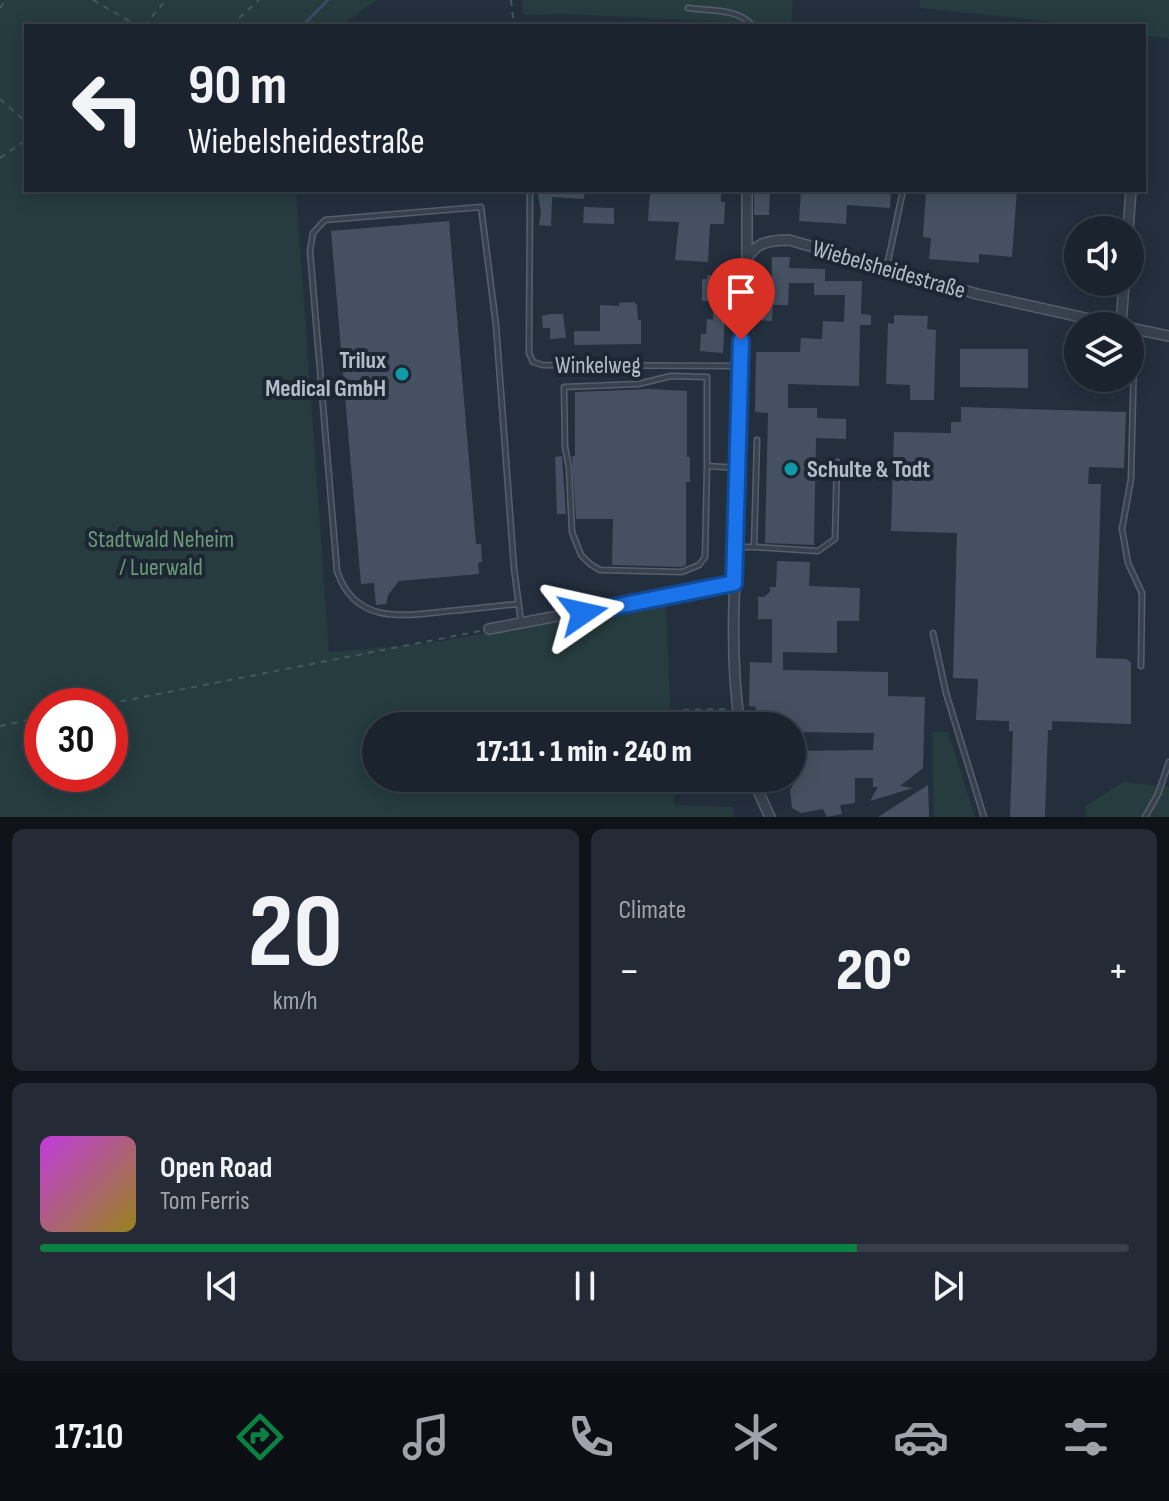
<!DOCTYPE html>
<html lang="en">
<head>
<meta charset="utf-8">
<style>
	:root { --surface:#1b232e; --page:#242b36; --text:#f1f3f6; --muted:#a0a4aa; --line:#39404a; --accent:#0b8043 }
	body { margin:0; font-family:"Sofia Sans Condensed",sans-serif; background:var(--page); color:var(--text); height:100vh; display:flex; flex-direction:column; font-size:30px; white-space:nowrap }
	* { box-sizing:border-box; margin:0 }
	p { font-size:26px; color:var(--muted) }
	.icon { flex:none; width:44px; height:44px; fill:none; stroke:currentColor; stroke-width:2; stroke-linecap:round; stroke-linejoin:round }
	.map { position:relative; height:817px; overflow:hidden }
	.panel { display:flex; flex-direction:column; gap:12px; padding:12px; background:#0f1319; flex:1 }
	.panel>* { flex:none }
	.banner { position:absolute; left:24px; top:24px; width:1122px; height:168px; border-radius:0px; box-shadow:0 4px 20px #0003,0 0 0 2px var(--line); background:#1b232e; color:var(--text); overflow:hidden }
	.fabs { position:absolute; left:1064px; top:216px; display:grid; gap:16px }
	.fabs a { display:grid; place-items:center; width:80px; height:80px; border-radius:50%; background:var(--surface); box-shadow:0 4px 20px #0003,0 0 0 2px var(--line); font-size:40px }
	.speed { position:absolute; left:24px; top:688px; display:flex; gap:16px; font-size:40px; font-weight:700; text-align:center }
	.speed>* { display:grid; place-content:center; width:104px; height:104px; border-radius:50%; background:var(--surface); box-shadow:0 4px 20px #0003,0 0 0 2px var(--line); line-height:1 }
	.speed .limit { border:12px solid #d22; background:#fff; color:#111 }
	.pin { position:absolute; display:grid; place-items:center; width:68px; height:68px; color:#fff; margin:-82px -34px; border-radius:50% 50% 50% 0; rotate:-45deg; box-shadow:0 0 8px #0007 }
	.pin .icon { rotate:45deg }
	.me { position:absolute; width:88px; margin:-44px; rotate:79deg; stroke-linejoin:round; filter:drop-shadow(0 0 6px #0008) }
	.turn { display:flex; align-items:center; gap:28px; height:168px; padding:0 32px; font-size:36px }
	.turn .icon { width:104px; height:104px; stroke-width:2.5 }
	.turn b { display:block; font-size:56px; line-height:68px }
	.big { font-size:60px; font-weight:800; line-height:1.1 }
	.panel .tile { flex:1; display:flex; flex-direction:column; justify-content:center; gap:12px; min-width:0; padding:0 28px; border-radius:12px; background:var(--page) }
	.panel .dial { align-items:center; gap:0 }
	.dial b { font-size:104px; line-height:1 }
	.song { display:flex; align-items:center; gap:24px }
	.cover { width:96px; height:96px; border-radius:12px; background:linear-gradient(135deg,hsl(290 70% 55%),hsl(50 70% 35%)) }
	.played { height:8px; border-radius:4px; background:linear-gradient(90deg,var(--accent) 75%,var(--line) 75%) }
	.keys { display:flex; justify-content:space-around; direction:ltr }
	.heat { display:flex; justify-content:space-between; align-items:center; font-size:44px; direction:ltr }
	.panel .tiles { flex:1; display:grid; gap:12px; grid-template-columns:1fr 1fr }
	.tile:last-child { grid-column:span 2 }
	.trip { position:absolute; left:362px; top:712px; width:444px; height:80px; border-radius:40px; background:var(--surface); box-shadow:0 4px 20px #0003,0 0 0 2px var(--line); font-weight:800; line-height:80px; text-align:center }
	.tab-bar { display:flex; height:128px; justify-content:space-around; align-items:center; background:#0b0e12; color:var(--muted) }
	.tab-bar .icon { width:56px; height:56px }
	.tab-bar .current { color:var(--accent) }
	.tab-bar b { font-size:36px; color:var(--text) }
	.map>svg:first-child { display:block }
	.green { fill:#263c3f; fill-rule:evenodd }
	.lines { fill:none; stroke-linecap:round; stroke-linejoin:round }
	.stream { stroke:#394c67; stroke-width:3 }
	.building { fill:#455162 }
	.lane-casing { stroke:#565f6c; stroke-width:7 }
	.street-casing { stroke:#565f6c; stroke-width:12 }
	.path { stroke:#44595c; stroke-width:2; stroke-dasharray:6 6; stroke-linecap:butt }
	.lane { stroke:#38414e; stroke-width:4 }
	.street { stroke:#38414e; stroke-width:9 }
	.route-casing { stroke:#114b97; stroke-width:20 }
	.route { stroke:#1a73e8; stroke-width:14 }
	.culture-dot { fill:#0f9aa8; stroke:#1d2633; stroke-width:3 }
	.labels { text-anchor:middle; stroke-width:8; stroke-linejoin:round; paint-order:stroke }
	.street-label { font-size:24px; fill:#b4bcc9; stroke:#1d2633 }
	.poi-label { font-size:24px; font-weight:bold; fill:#b4bcc9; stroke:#1d2633; text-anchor:end }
	.park-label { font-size:24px; fill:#6b9a76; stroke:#1d2633 }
</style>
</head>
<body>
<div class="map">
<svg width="1169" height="817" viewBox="0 0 1169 817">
	<rect width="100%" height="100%" fill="#242f3e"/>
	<path class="green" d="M0 0H376L341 26H26V190H296L329 652 423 644 666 603 671 726H376V778H673L674 805 733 807 734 817H0ZM42 706H110V774H42Z
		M522 0H793L791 25 563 14 524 15Z
		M920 0H1169V39L1144 35V26H1094L920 8Z
		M932 732H948L975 817H934Z
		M1123 782 1169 787V817H1086L1085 806Z"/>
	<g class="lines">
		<path class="stream" d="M302 26 328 0"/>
	</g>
	<path class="building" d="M537 190H585L584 199 552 197 551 226 539 225 541 212Z
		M668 190H721V202H725L724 224H710L708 262 675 260 679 222 648 221 650 191Z
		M754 190H770L769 215H754Z
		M801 190H891L890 208 847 205 846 224 799 221Z
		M926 190H1017L1012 257 979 254V263L929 259 931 238 923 237Z
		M584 207 614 208V224L583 223Z
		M449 221 476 544H481L482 562 478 563 479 574 399 581 388 595 386 604 376 605 374 583 361 584 331 231Z
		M772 257H790L789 268 825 269V281H862L861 314 871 315V325H860L859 386 788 384V408H817V418L846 419V439L816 438 814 545 765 543 768 413 755 412 756 352H800L801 338 822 339 823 321 844 322 845 295H814V283H789L788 305H773L772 321 756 320 757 300H771Z
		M707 275H717V290L726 293 723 353 700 351 701 334H706L707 319 713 320V301H702V279H707Z
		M634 302 637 305 638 320H641V344L574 345V331H600V305L619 306V303Z
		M550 314H563L566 338 550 339V328H543L542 316Z
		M894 315 928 316 927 329 936 330 934 400H910V385L886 384 888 323 894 324Z
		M960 349H1028V388L960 387Z
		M650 389 687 391V457H690V482H686V565L681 567 612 565 613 519H576L572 456H575V392Z
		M961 407 1126 412 1124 468 1089 467 1088 484H1101L1096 658 1127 659 1131 663V724L1052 721V730H1048L1045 817H1010L1013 731H1009V721L976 720 978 679 953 678 957 533 891 531 894 432 951 433V422H961Z
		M562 456 566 514H557L555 457Z
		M777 561 810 562 809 586 860 588 859 621H837V653L783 652V670L888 672V696L925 697 923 768 900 786 913 788 870 801 878 787H873V778H855V803L840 805 842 814 827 817 823 809 801 813 792 808 790 790 801 769 792 768 793 751 873 750 874 733 792 732V726H771V715H756V707L749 706 750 662 772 663V619H758V597H764L770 592V587H776Z
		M928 785 929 817H878Z"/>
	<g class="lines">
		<defs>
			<path id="lane" d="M688 8C710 11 738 8 753 26
				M530 190 529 353 533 362 542 365 740 366
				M887 266 903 190
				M1138 332 1134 357 1131 479 1122 529 1128 563 1142 593 1141 666
				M707 466 705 557 699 565 682 572 600 570 590 564 581 555 572 532 569 468 565 447 564 387 638 384 671 376 707 377V466L739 468
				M738 547H754L757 440
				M754 547 818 551 835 539 837 462
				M518 604C495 606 472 609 449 611 403 616 355 625 337 571L310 251 313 233 325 220 481 207 496 325 514 568 521 622
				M933 633 946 693 984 817
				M1145 817 1158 794 1169 762"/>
			<path id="street" d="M1128 230 1131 190
				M747 255V190
				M1130 328 1169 336
				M489 629 734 583
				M740 726C728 647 736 566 739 486 741 412 741 339 745 265 751 243 769 240 789 240L977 294 1121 326 1124 282
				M752 778 770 817"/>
		</defs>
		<use href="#lane" class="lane-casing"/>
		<use href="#street" class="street-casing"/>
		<path class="path" d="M93 0 138 26
			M511 0 514 26
			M0 8 6 0
			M144 26 166 0
			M230 26 259 0
			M0 99 26 122
			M0 158 26 140
			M97 706 480 631
			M683 710 726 709
			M0 726 42 717"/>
		<use href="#lane" class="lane"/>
		<use href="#street" class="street"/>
	</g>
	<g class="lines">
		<defs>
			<path id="route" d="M583 613 734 583 741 340"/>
		</defs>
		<use href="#route" class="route-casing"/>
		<use href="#route" class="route"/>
	</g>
	<g class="culture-dot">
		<circle cx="402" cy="374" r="8"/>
		<circle cx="791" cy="469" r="8"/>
	</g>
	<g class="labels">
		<g class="street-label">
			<text transform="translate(889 269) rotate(16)" y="8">Wiebelsheidestraße</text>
			<text x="598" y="373">Winkelweg</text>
		</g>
		<g class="poi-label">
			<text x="386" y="368">Trilux<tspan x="386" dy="28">Medical GmbH</tspan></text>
			<text x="807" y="477" text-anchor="start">Schulte &amp; Todt</text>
		</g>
		<g class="park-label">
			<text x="161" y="547">Stadtwald Neheim<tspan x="161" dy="28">/ Luerwald</tspan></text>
		</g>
	</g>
</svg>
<div class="fabs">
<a><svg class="icon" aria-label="sound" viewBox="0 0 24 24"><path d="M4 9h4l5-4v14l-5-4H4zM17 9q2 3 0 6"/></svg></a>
<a><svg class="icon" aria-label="layers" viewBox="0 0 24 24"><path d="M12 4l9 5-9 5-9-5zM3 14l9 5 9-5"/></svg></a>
</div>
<div class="speed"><div class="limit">30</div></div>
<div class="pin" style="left:741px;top:340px;background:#d93025"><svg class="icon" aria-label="arrive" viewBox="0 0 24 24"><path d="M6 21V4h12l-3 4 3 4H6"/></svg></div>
<svg class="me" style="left:583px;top:613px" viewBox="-20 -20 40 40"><path d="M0-17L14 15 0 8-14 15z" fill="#1a73e8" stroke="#fff" stroke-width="4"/></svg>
<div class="trip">17:11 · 1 min · 240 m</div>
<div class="banner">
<div class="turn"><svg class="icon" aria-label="left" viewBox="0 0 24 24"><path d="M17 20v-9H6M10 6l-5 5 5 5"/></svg><div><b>90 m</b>Wiebelsheidestraße</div></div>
</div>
</div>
<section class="panel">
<div class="tiles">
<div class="tile dial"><b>20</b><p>km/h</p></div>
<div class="tile"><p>Climate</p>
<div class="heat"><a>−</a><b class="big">20°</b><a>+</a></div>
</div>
<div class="tile">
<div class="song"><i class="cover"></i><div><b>Open Road</b><p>Tom Ferris</p></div></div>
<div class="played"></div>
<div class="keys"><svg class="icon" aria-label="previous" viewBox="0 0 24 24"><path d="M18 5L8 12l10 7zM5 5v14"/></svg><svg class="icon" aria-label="pause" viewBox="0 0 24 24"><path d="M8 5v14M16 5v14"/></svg><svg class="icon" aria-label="next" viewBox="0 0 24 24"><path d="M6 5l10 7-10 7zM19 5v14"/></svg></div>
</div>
</div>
</section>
<nav class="tab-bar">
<b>17:10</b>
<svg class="icon current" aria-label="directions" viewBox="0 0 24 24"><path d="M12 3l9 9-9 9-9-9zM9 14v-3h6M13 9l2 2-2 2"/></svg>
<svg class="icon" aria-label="music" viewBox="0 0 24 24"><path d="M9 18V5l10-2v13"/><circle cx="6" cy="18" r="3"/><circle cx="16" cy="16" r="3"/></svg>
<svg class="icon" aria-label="phone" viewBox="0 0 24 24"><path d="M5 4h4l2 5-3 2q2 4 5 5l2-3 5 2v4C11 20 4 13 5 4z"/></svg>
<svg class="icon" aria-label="climate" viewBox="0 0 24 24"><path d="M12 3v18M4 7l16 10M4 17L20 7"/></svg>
<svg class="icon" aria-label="car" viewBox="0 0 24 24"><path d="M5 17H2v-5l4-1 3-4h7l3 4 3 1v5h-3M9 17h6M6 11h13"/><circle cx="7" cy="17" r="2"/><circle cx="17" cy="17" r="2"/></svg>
<svg class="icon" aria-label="filters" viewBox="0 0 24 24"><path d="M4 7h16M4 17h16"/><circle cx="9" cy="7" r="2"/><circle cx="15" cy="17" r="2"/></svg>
</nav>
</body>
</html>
